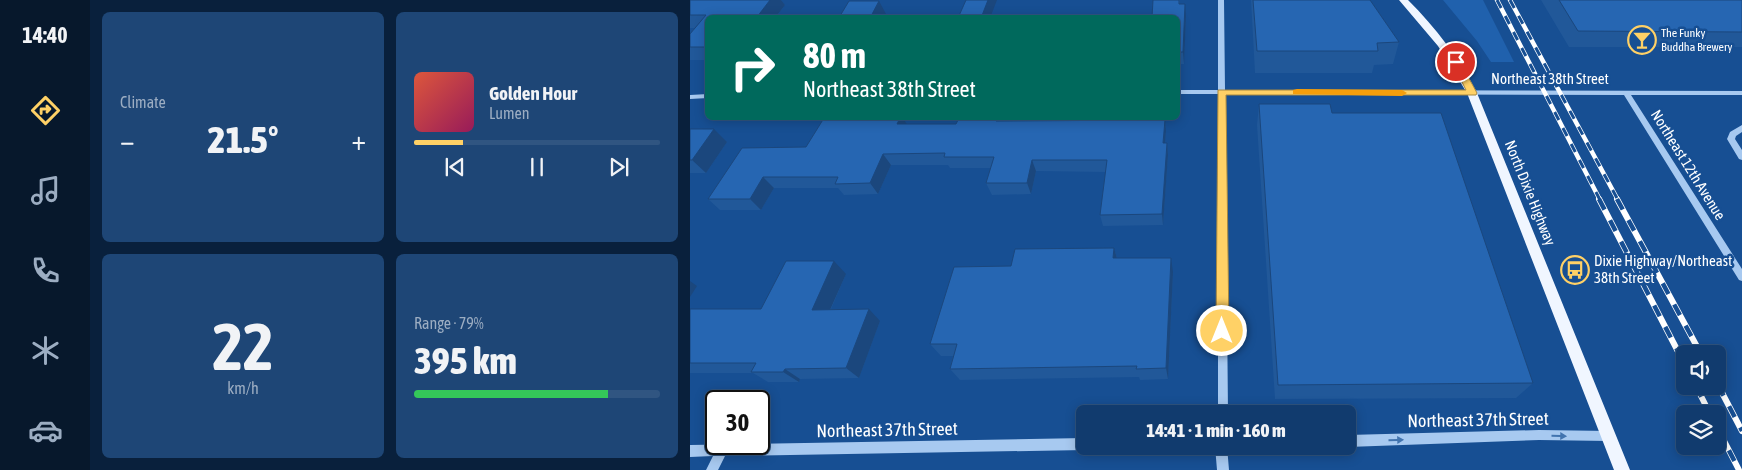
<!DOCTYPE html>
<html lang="en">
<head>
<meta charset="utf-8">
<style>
	:root { --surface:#113b6e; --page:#1e4676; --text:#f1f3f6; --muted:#9cadc2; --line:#305581; --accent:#ffd166 }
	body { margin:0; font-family:"Asap Condensed",sans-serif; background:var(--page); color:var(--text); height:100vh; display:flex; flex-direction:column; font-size:19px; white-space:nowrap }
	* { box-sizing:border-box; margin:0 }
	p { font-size:16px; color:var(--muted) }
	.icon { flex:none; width:28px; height:28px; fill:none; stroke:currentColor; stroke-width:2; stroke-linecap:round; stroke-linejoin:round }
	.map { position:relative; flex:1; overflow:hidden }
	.drawer { display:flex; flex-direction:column; gap:12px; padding:12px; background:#09203c; width:600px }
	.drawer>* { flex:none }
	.hud { position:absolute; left:15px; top:15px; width:475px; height:105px; border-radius:8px; box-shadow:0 2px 12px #0003,0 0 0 1px var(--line); background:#00695c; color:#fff; overflow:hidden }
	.buttons { position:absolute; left:986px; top:345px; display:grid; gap:10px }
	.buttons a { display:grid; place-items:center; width:50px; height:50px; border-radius:8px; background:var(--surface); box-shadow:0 2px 12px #0003,0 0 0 1px var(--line); font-size:25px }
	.speed { position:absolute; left:15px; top:390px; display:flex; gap:10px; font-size:25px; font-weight:700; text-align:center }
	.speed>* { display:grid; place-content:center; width:65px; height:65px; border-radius:50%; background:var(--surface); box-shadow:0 2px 12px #0003,0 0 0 1px var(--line); line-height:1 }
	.speed .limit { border:2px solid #111; border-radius:8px; background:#fff; color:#111 }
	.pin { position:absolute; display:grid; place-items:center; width:42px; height:42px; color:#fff; margin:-21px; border:2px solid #fff; border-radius:50%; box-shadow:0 1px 5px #0007 }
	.me { position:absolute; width:55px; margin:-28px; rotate:0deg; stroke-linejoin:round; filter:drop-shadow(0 0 4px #0008) }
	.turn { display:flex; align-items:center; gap:18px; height:105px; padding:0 15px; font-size:22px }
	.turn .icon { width:65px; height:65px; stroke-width:2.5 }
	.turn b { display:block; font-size:35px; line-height:42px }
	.big { font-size:38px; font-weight:800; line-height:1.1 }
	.drawer .card { flex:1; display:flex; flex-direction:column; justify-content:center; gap:8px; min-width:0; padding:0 18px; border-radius:8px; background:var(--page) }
	.drawer .dial { align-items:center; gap:0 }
	.dial b { font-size:65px; line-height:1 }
	.song { display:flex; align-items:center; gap:15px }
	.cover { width:60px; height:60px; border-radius:8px; background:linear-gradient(135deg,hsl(10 70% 55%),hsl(330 70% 35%)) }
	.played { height:5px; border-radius:2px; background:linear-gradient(90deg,var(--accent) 20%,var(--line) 20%) }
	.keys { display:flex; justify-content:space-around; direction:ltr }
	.heat { display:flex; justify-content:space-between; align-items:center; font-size:28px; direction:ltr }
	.charge { height:8px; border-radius:4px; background:linear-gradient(90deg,#34c759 79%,var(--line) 0) }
	.drawer .tiles { flex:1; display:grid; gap:12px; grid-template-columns:repeat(2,1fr) }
	.trip { position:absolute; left:386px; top:405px; width:280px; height:50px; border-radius:8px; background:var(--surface); box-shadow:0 2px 12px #0003,0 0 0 1px var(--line); font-weight:800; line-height:50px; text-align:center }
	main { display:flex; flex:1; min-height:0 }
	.dock { display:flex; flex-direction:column; width:90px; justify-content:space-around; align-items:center; background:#07182c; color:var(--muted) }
	.dock .icon { width:35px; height:35px }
	.dock .active { color:var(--accent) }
	.dock b { font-size:22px; color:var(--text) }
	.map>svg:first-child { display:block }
	.green { fill:#2061ad }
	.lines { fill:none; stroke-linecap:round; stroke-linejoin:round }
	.minor { fill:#a7c9f0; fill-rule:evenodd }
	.major { fill:#f0f6ff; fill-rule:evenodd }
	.rail-far1-casing { stroke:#fff; stroke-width:4.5 }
	.rail-casing { stroke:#fff; stroke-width:6 }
	.rail-far1 { stroke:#174f93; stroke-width:3; stroke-dasharray:9; stroke-linecap:butt }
	.rail { stroke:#174f93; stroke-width:4.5; stroke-dasharray:12; stroke-linecap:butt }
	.wall { fill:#215899 }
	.shaded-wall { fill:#1b477d }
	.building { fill:#2666b2; stroke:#1b477d }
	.oneway { fill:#4274af }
	.route { fill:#ffd166; stroke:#a68842 }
	.slow { fill:#f59e0b }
	.labels { text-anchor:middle; stroke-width:5; stroke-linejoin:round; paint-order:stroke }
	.far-poi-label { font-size:12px; fill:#fff; stroke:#174f93; text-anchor:start }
	.street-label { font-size:15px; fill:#fff; stroke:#174f93 }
	.poi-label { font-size:15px; fill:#fff; stroke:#174f93; text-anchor:start }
	.near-street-label { font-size:18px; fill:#fff; stroke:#174f93 }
</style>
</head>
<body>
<main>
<nav class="dock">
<b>14:40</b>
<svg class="icon active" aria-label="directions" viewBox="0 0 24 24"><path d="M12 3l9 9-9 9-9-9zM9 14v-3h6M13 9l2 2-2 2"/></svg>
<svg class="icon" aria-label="music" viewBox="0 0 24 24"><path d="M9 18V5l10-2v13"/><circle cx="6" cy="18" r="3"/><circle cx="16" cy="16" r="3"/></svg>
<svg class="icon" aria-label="phone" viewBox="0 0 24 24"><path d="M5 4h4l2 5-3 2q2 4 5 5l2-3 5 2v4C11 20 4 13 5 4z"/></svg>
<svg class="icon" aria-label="climate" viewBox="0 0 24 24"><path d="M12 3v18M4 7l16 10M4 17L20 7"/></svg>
<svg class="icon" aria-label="car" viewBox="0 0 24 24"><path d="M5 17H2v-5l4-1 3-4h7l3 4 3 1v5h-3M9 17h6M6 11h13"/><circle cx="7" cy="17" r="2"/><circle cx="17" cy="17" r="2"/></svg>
</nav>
<section class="drawer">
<div class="tiles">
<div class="card"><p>Climate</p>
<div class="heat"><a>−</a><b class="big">21.5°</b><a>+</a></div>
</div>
<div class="card">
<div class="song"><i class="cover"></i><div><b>Golden Hour</b><p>Lumen</p></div></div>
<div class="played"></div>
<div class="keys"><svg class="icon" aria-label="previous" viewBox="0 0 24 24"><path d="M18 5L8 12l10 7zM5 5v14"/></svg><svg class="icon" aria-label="pause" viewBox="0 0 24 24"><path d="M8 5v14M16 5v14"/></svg><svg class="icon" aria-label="next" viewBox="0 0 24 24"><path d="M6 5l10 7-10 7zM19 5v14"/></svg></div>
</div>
<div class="card dial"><b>22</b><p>km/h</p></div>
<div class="card"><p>Range · 79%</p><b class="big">395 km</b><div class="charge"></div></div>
</div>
</section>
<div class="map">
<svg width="1052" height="470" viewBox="0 0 1052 470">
	<rect width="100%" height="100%" fill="#174f93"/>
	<path class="green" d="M753 0H793L824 62H801L787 41Z"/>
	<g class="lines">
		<path class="minor" d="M528 0H534L535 90 1052 91V95H941L1052 269V281L1049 280 934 95 535 94 538 414H528V94H488V90H528Z
			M18 94V98L0 99V95Z
			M1052 125V132L1046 136 1045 139 1052 150V160L1049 159 1037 139 1040 132Z
			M849 430 919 431 923 432 924 436 923 440 919 441 849 440 658 447 657 446 658 435Z
			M395 438V446H400L395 450 35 456 28 470H16L23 456 0 457V445Z
			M525 446H537L539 470H527Z"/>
		<path class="major" d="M709 0H718C746 28 769 58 787 93L940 470H924L777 93 748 46Z"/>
		<defs>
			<path id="rail-far1" d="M807 0 910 200
				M820 0 928 200"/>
			<path id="rail" d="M909 199 995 365
				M927 199 1011 354
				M1028 385 1052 431
				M1006 386 1020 414
				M1028 429 1049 470"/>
		</defs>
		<use href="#rail-far1" class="rail-far1-casing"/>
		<use href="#rail" class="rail-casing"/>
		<use href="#rail-far1" class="rail-far1"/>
		<use href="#rail" class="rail"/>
	</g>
	<path class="wall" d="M0 0H91L95 5 86 17 150 16 196 14 194 18H18V60H0V34L5 28H0Z
		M463 0H490V4L496 16 494 64H488V18Z
		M561 0H680L709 42 703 64 684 65 682 73H565Z
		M851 0H1052V47H879Z
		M569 104 642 113 843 383 826 398 585 399 567 125Z
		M213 118 216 124H266L308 118 309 121 475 120 476 131 475 143H477L478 155 473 225 413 226 410 215 416 172 346 171 341 194 302 195 296 183 301 168H260L258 165H201L188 194 154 195 148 188H84L71 210H30L18 199 116 147Z
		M0 129 37 142 16 173H0Z
		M424 248 427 258 483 272 478 379 450 380 449 377 270 380 260 369 263 356H251L240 344 321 266Z
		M156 274 141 309 190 321 169 378 110 379 109 382H78L63 373H0V309H71Z"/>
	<path class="shaded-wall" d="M80 0H91L95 5 85 18 67 17Z
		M298 0H307L300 18H291Z
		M189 1 196 14 194 18H180Z
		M495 4 496 16 494 64 493 52Z
		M210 118H213L218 126 207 124Z
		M475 120 476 131 474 155 473 143Z
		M24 129 37 142 16 173 2 160Z
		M477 143 478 155 473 225 472 214Z
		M193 154 201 165 188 194 180 183Z
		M342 160 346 171 341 194 337 183Z
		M73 177 84 188 71 210 60 199Z
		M424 248 428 262 423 258Z
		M481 258 483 272 478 379 476 368Z
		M144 261 156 274 135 321 122 310Z
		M0 281 7 286 0 297Z
		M179 309 190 321 169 378 156 368Z
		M95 369 110 379 109 382 93 372Z"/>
	<path class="building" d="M0 0H80L67 17 150 16 159 1H189L180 18H18V47H0V34L16 15H0Z
		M276 0H298L291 18H268Z
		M463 0H489V4H495L493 52H488V18H462Z
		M563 0H680L709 42 687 43 688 51H567Z
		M869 0H1052V32L888 31Z
		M569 104H640L642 113H751L843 383 588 385Z
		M134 118H210L207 124H266L269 118H307L306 121 475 120 473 143H477L472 214 410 215 417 160H342L337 183H296L304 157H254L255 153 193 154 180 183 145 184 148 177H73L60 199H18L52 148 116 147Z
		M0 129H24L2 160H0Z
		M424 248 423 258H481L476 368 446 369 447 366 260 369 267 344H240L264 267 321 266 325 249Z
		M96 261H144L122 310 179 309 156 368 95 369 93 372H61L66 363H0V309H71Z"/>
	<defs><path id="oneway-solid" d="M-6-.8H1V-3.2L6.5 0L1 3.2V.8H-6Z" transform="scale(1.25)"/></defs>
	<g class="oneway">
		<use href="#oneway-solid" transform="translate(869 436) rotate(1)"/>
		<use href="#oneway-solid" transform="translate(706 440) rotate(-2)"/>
	</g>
	<path class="route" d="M766 59 770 62 787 93 786 95H536L539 331 537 335 532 337 528 335 526 331 528 90H776L762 62Z"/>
	<path class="slow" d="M607 89 712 90 717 93 712 96 603 94V90Z"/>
	<defs>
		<symbol id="bar-ring" viewBox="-11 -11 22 22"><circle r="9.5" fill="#174f93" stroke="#ffd166" stroke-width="1.5"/><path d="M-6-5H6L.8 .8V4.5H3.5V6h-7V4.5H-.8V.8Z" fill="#ffd166"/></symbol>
		<symbol id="bus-ring" viewBox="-11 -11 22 22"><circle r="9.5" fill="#174f93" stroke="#ffd166" stroke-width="1.5"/><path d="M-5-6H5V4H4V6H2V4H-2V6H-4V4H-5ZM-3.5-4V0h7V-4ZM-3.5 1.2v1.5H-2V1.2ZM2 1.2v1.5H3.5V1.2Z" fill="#ffd166"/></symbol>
	</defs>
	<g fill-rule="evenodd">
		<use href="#bar-ring" x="936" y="24" width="32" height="32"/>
		<use href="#bus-ring" x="869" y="254" width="32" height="32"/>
	</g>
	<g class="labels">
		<g class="far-poi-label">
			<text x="971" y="37">The Funky<tspan x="971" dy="14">Buddha Brewery</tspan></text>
		</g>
		<g class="street-label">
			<text x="860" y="84">Northeast 38th Street</text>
			<text transform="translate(998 165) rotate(58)" y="5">Northeast 12th Avenue</text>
			<text transform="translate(840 193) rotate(68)" y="5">North Dixie Highway</text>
		</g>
		<g class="poi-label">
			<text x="904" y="266">Dixie Highway/Northeast<tspan x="904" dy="17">38th Street</tspan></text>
		</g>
		<g class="near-street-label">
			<text transform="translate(788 420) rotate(-1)" y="6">Northeast 37th Street</text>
			<text transform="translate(197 430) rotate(-1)" y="6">Northeast 37th Street</text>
		</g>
	</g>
</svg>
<div class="buttons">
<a><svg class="icon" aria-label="sound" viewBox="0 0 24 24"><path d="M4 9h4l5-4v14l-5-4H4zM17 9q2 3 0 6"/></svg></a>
<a><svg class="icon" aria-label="layers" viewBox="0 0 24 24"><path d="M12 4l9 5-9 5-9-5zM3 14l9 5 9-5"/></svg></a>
</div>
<div class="speed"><div class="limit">30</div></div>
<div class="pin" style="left:766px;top:62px;background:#d93025"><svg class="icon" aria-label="arrive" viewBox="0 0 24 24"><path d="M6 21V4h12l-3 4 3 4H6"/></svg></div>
<svg class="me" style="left:532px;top:331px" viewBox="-20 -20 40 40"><circle r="17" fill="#ffd166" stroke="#fff" stroke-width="3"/><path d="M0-11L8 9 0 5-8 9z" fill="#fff"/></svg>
<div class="trip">14:41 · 1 min · 160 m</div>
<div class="hud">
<div class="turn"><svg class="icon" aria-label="right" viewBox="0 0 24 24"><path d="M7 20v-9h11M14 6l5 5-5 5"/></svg><div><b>80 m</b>Northeast 38th Street</div></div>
</div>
</div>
</main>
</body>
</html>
